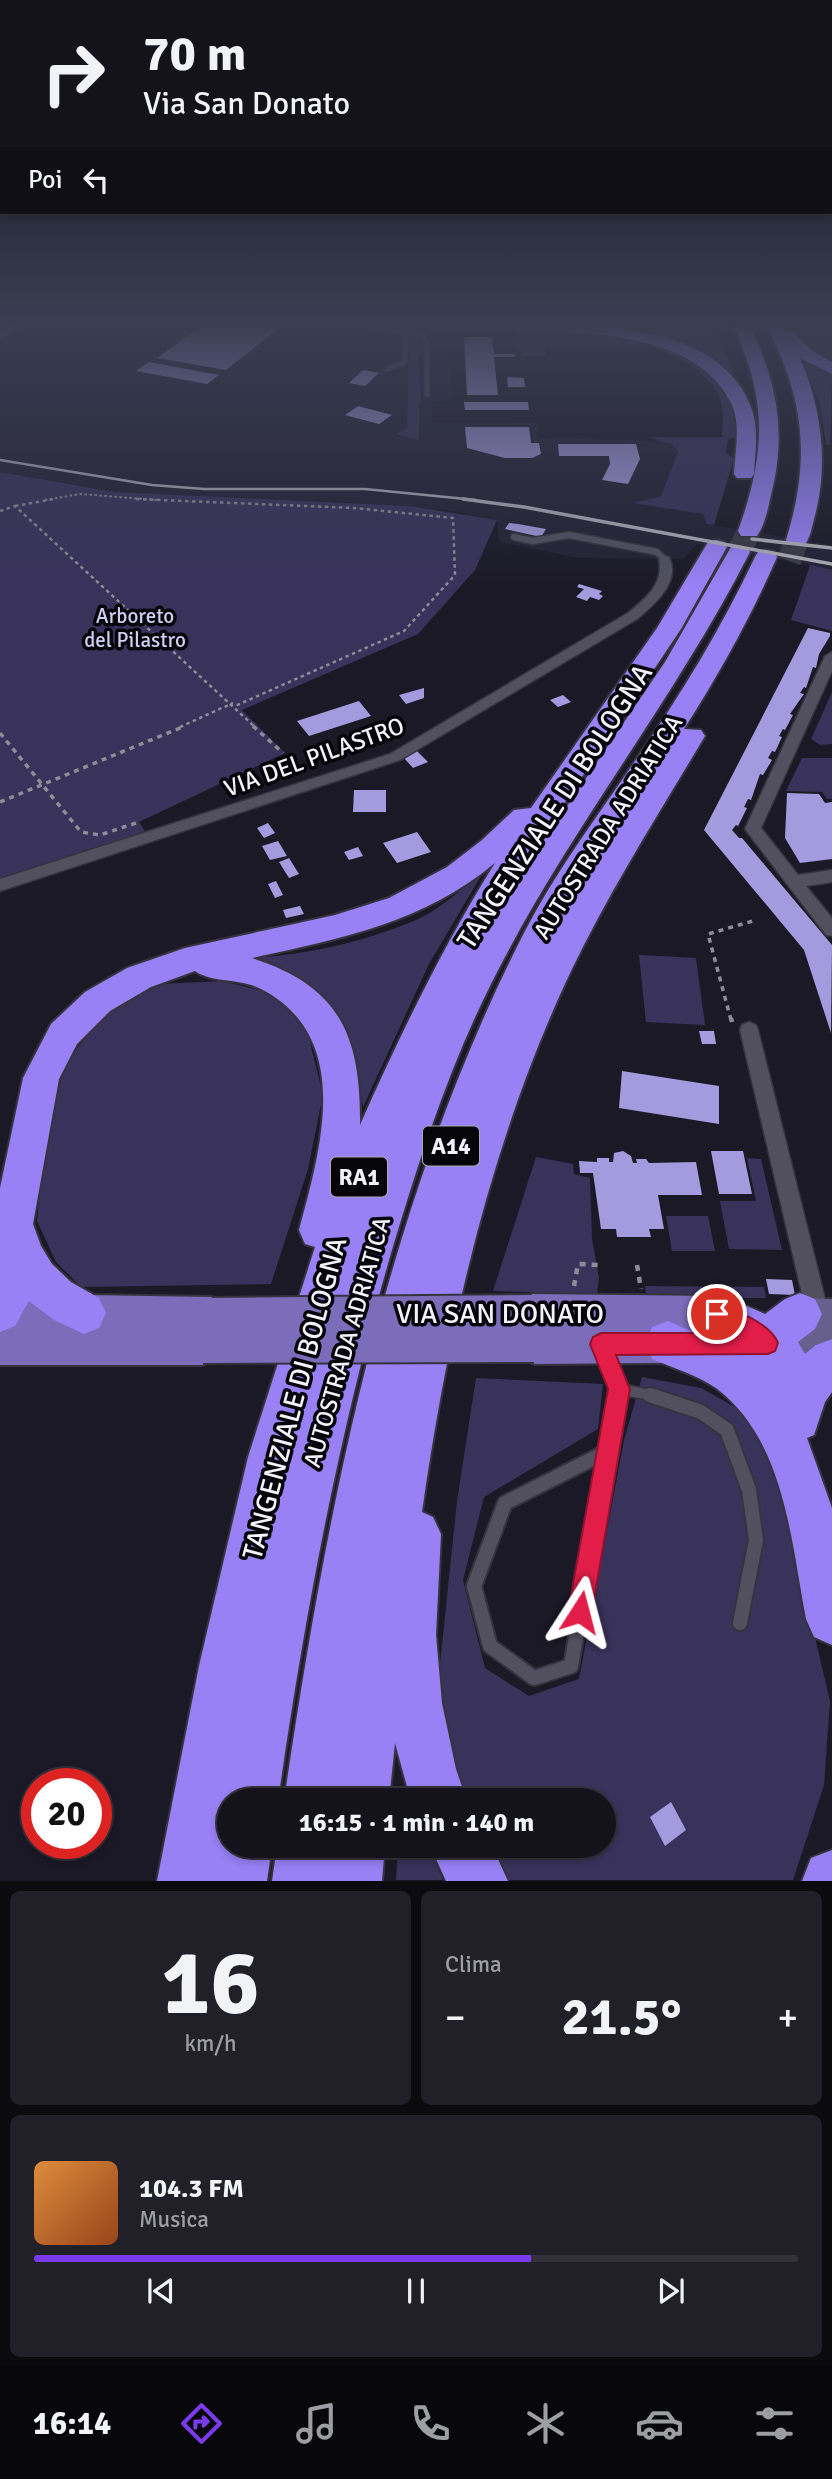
<!DOCTYPE html>
<html lang="it">
<head>
<meta charset="utf-8">
<style>
	:root { --surface:#14131c; --page:#212029; --text:#f1f3f6; --muted:#9d9ea3; --line:#33323b; --accent:#7c3aed }
	body { margin:0; font-family:Signika,sans-serif; background:var(--page); color:var(--text); height:100vh; display:flex; flex-direction:column; font-size:26px; white-space:nowrap }
	* { box-sizing:border-box; margin:0 }
	p { font-size:23px; color:var(--muted) }
	.icon { flex:none; width:38px; height:38px; fill:none; stroke:currentColor; stroke-width:2; stroke-linecap:round; stroke-linejoin:round }
	.map { position:relative; height:1881px; overflow:hidden }
	.side { display:flex; flex-direction:column; gap:10px; padding:10px; background:#0b0a0f; flex:1 }
	.side>* { flex:none }
	.top-card { position:absolute; left:0px; top:0px; width:833px; height:214px; box-shadow:0 4px 10px #0003,0 0 0 2px var(--line); background:#14131c; color:var(--text); overflow:hidden }
	.speed { position:absolute; left:21px; top:1768px; display:flex; gap:14px; font-size:35px; font-weight:700; text-align:center }
	.speed>* { display:grid; place-content:center; width:91px; height:91px; border-radius:50%; background:var(--surface); box-shadow:0 4px 10px #0003,0 0 0 2px var(--line); line-height:1 }
	.speed .limit { border:10px solid #d22; background:#fff; color:#111 }
	.pin { position:absolute; display:grid; place-items:center; width:60px; height:60px; color:#fff; margin:-30px; border:4px solid #fff; border-radius:50%; box-shadow:0 2px 7px #0007 }
	.me { position:absolute; width:77px; margin:-38px; rotate:9deg; stroke-linejoin:round; filter:drop-shadow(0 0 5px #0008) }
	.turn { display:flex; align-items:center; gap:24px; height:147px; padding:0 28px; font-size:32px }
	.turn .icon { width:91px; height:91px; stroke-width:2.5 }
	.turn b { display:block; font-size:49px; line-height:60px }
	.then { display:flex; align-items:center; height:66px; padding:0 28px; background:#0003; gap:14px; font-size:26px }
	.big { font-size:52px; font-weight:700; line-height:1.1 }
	.side .tile { flex:1; display:flex; flex-direction:column; justify-content:center; gap:10px; min-width:0; padding:0 24px; border-radius:10px; background:var(--page) }
	.side .dial { align-items:center; gap:0 }
	.dial b { font-size:91px; line-height:1 }
	.song { display:flex; align-items:center; gap:21px }
	.cover { width:84px; height:84px; border-radius:10px; background:linear-gradient(135deg,hsl(30 70% 55%),hsl(20 70% 35%)) }
	.played { height:7px; border-radius:4px; background:linear-gradient(90deg,var(--accent) 65%,var(--line) 65%) }
	.keys { display:flex; justify-content:space-around; direction:ltr }
	.heat { display:flex; justify-content:space-between; align-items:center; font-size:38px; direction:ltr }
	.side .tiles { flex:1; display:grid; gap:10px; grid-template-columns:1fr 1fr }
	.tile:last-child { grid-column:span 2 }
	.trip { position:absolute; left:217px; top:1788px; width:399px; height:70px; border-radius:35px; background:var(--surface); box-shadow:0 4px 10px #0003,0 0 0 2px var(--line); font-weight:700; line-height:70px; text-align:center }
	.menu { display:flex; height:112px; justify-content:space-around; align-items:center; background:#08080b; color:var(--muted) }
	.menu .icon { width:49px; height:49px }
	.menu .selected { color:var(--accent) }
	.menu b { font-size:32px; color:var(--text) }
	.map>svg:first-child { display:block }
	.built { fill:#242134 }
	.green { fill:#39325b }
	.building { fill:#a49bde }
	.lines { fill:none; stroke-linecap:round; stroke-linejoin:round }
	.highway-tunnel { stroke:#3b3a46; stroke-width:24; stroke-dasharray:24 12; stroke-linecap:butt }
	.lane-far3-casing { stroke:#35343e; stroke-width:7 }
	.lane-far2-casing { stroke:#35343e; stroke-width:9 }
	.lane-far1-casing { stroke:#35343e; stroke-width:14 }
	.lane-casing { stroke:#35343e; stroke-width:18 }
	.street-casing { stroke:#35343e; stroke-width:3 }
	.secondary-casing { stroke:#35343e; stroke-width:4 }
	.primary-casing { stroke:#35343e; stroke-width:4 }
	.highway-casing { stroke:#35343e; stroke-width:4 }
	.path-far3 { stroke:#8d8c97; stroke-width:2; stroke-dasharray:2.5 2.5; stroke-linecap:butt }
	.path-far2 { stroke:#8d8c97; stroke-width:2.5; stroke-dasharray:3.5 3.5; stroke-linecap:butt }
	.path-far1 { stroke:#8d8c97; stroke-width:3.5; stroke-dasharray:5 5; stroke-linecap:butt }
	.path { stroke:#8d8c97; stroke-width:4.5; stroke-dasharray:6 6; stroke-linecap:butt }
	.lane-far3 { stroke:#52505f; stroke-width:5 }
	.lane-far2 { stroke:#52505f; stroke-width:6 }
	.lane-far1 { stroke:#52505f; stroke-width:10 }
	.lane { stroke:#52505f; stroke-width:14 }
	.street { fill:#52505f; fill-rule:evenodd }
	.secondary { fill:#675f8c; fill-rule:evenodd }
	.primary { fill:#7b6db9; fill-rule:evenodd }
	.highway { fill:#9781f5; fill-rule:evenodd }
	.rail-far1 { stroke:#afaeb9; stroke-width:2.5 }
	.rail { stroke:#afaeb9; stroke-width:3.5 }
	.primary-bridge-casing { stroke:#35343e; stroke-width:38; stroke-linecap:butt }
	.primary-bridge { stroke:#7b6db9; stroke-width:34 }
	.route { fill:#e11d48; stroke:#92132f; stroke-width:2 }
	.labels { text-anchor:middle; stroke-width:7; stroke-linejoin:round; paint-order:stroke }
	.far-park-label { font-size:21px; fill:#d0cdf1; stroke:#06050a }
	.shield { fill:#06050a; stroke:#acabb3; stroke-width:2 }
	.shield-label { font-size:23px; font-weight:bold; fill:#f3f2fc }
	.street-label { font-size:24px; fill:#f3f2fc; stroke:#06050a }
	.near-street-label { font-size:28px; fill:#f3f2fc; stroke:#06050a }
</style>
</head>
<body>
<div class="map">
<svg width="832" height="1881" viewBox="0 0 832 1881">
	<rect width="100%" height="100%" fill="#1b1926"/>
	<path class="built" d="M34 323H371L441 332 432 336V356L450 357 452 397 445 401H432V422L538 423 540 438 666 441 677 447 678 452 661 496 635 503 703 514 707 524 832 545V583L809 565 697 544 683 559 579 558 499 542 497 520 453 511 337 501 201 498 115 492 0 472V344Z"/>
	<path class="green" d="M371 323C438 323 506 326 573 332 593 334 617 333 637 338 683 350 744 380 737 437L728 439 726 453 734 458 714 525 707 524 703 514 633 503 661 496 678 452 672 444 648 437H722C723 421 725 403 715 389 701 368 668 348 642 345 611 342 577 345 545 345L546 356H523L522 351H516L517 331 441 332Z
		M784 324H832V366L814 357Z
		M572 325H715L738 388 689 351Z
		M415 336 420 341 422 354 418 355 421 401H419V440L396 434 407 428 410 337Z
		M803 361 832 371 830 445 826 444 819 402Z
		M0 472 115 492 409 506 497 520 475 570 418 634 242 710 285 753 139 822 146 833 0 879Z
		M810 565 832 570V631L791 620Z
		M832 692V744L820 745 811 739Z
		M802 758H832V799H827L822 792 786 791Z
		M482 874 429 964 363 1107C349 1012 336 990 244 958 302 956 362 943 416 920 439 910 461 889 482 874Z
		M639 955 696 958 705 1025 646 1022Z
		M222 981 279 995 308 1034 323 1095 308 1169 271 1284 81 1287 56 1262 37 1221 44 1147 65 1065 101 1016 159 984Z
		M536 1157 573 1164 574 1174 590 1178 592 1239 599 1278 597 1294 493 1291Z
		M747 1158 761 1159 782 1250 729 1249 720 1201H756Z
		M666 1216H708L715 1251H672Z
		M645 1286 764 1287 766 1298H647Z
		M642 1377 701 1388 742 1411 774 1463 830 1701 824 1785 793 1880H504L479 1846H604V1801H460L435 1712 457 1501 476 1378 603 1384 598 1429 484 1497 463 1580 485 1668 529 1696 579 1679 624 1440Z
		M398 1846H428L443 1880H396Z"/>
	<path class="building" d="M206 323H286L226 370 157 358Z
		M464 337H492L494 354H515V357H494L498 395H467Z
		M149 362 219 375 207 384 136 371Z
		M363 370 379 373 365 386 349 383Z
		M507 377 524 378 525 387H508Z
		M464 402H528L529 410H465Z
		M358 406 392 415 379 424 345 415Z
		M465 427H529L531 443H539L541 454 532 458H505L467 448Z
		M558 444H636L640 459 628 484 602 480 610 464 609 456H559Z
		M509 523 518 524 546 529 541 537 505 529Z
		M579 584 602 591 599 594 603 596 599 600 590 597 587 601 576 597 584 589 577 587Z
		M808 628 830 633V636L819 654 816 668 813 667 806 688 804 687 800 693 804 694 790 714 793 715 785 730 783 729 779 736 782 737 775 752 772 751 768 758 772 760 763 775 760 774 751 800 748 799 744 807 747 808 738 826 736 825 732 830 739 838H742L832 945 831 1033 804 950 704 830Z
		M424 688V698L406 704 399 695Z
		M563 695 571 702 558 707 550 700Z
		M359 701 371 716 309 736 297 721Z
		M417 751 428 762 413 768 403 757Z
		M354 790H386V812H353Z
		M787 793 819 794 825 803 832 802V859L800 863 785 838Z
		M268 823 275 833 264 838 257 828Z
		M417 832 431 852 397 863 383 843Z
		M278 841 287 856 270 860 262 846Z
		M358 847 363 856 349 860 344 852Z
		M289 858 299 874 289 878 279 862Z
		M276 881 283 895 275 898 268 884Z
		M300 906 304 914 286 918 283 910Z
		M699 1031H714L716 1044H702Z
		M622 1071 719 1086V1124L619 1108Z
		M623 1151 631 1156 633 1163H637L636 1159H646L649 1163 696 1162 702 1195H658L664 1229H649L651 1237H617L616 1229H601L593 1173H580L579 1161 597 1162V1158H609V1162H613L614 1153Z
		M711 1151H743L752 1194H719Z
		M766 1279 792 1280 795 1295 769 1294Z
		M671 1802 686 1830 665 1846 650 1817Z"/>
	<g class="lines">
		<path class="highway-tunnel" d="M739 552 749 531
			M789 561 797 540"/>
		<defs>
			<path id="lane-far3" d="M356 323 423 335 427 344V394
				M387 369 404 363 407 331"/>
			<path id="lane-far2" d="M514 537 533 541 569 535 657 552 665 560"/>
			<path id="lane-far1" d="M605 1354 619 1389 618 1396
				M619 1389 655 1396"/>
			<path id="lane" d="M650 1395 701 1412 727 1430 749 1490 756 1540 740 1623
				M606 1452 505 1503 474 1586 490 1646 534 1678 571 1666 618 1395"/>
			<path id="street" d="M665 556 669 557C681 582 655 604 637 619L400 760 0 891V879L390 754 628 613C645 599 664 584 659 560Z
				M832 652V671L761 828 798 875 832 870V882L806 886 832 918V936L826 935 745 829 825 656Z
				M749 1022 756 1025 758 1030 829 1315 826 1323 818 1326 810 1323 807 1315 740 1030 742 1025Z"/>
			<path id="secondary" d="M12 323H27L0 340V331Z
				M791 1298 832 1299V1362L769 1359 757 1355 753 1343 757 1331 769 1327 786 1328 780 1325 775 1314 780 1303Z"/>
			<path id="primary" d="M446 323H623L616 327H453Z
				M532 1294 717 1296 730 1301 735 1314 731 1325 766 1324 779 1330 785 1343 779 1356 766 1362 534 1364 521 1358 515 1345 521 1332 529 1329 519 1325 514 1312 519 1299Z
				M84 1295 212 1297 225 1302 230 1315 225 1328 214 1332 222 1346 216 1359 203 1365H0V1298Z"/>
			<path id="highway" d="M519 323C592 323 723 323 752 410 759 430 755 453 754 474L751 478H737L734 474C735 452 741 426 732 405 700 334 592 333 526 330L520 329Z
				M732 323H748C777 380 787 433 771 495 768 508 765 525 757 536H741L738 531C766 453 768 399 732 323Z
				M765 323H782L785 330 793 331 811 350 832 362V374L800 358C822 409 829 466 814 519 812 528 810 537 805 545H789L786 540C811 459 805 398 765 323Z
				M716 540 724 542 727 547 681 629 539 841 514 884 665 662 731 547H747L750 552C674 701 567 832 492 982 450 1065 421 1154 394 1243 340 1426 305 1612 278 1801H229V1819L227 1813 225 1825 229 1823V1846H272L267 1881H157L199 1666 248 1457 315 1247 305 1244 299 1230C321 1148 354 1037 261 989 241 978 211 983 195 971L151 987 110 1011 77 1044 59 1079 33 1224 41 1246 52 1264 71 1282 99 1298 106 1313 99 1328 84 1334 54 1320 29 1301 15 1326 0 1332V1188L23 1078 51 1024 85 992 127 968 185 948 335 915 389 898 447 867 482 840 514 810 531 808 657 628 708 542ZM495 863C443 946 400 1035 360 1125 361 1036 340 986 252 958 340 939 425 922 495 863Z
				M766 550 774 552 777 557C751 617 719 674 684 729L701 730 705 736C659 813 610 890 571 971 491 1139 448 1329 422 1512L433 1517 441 1534 436 1635 442 1703 456 1769 467 1801H411L395 1743 389 1801H284C328 1501 386 1203 525 931 556 871 597 817 635 761 680 696 721 629 755 557L758 552Z
				M717 1293 765 1314 785 1299 800 1293 815 1299 822 1314 815 1329 798 1342 805 1354 816 1345 832 1339V1392L825 1402 814 1435 807 1438 832 1508V1645L814 1637 806 1619C791 1542 785 1440 716 1388 697 1375 673 1368 652 1359L646 1343 652 1327 668 1321 741 1353 742 1350 702 1329 695 1314 702 1299Z
				M277 1846H385L382 1881H272Z
				M430 1846H492L508 1881H446Z
				M832 1850V1881H802L811 1858Z"/>
		</defs>
		<use href="#lane-far3" class="lane-far3-casing"/>
		<use href="#lane-far2" class="lane-far2-casing"/>
		<use href="#lane-far1" class="lane-far1-casing"/>
		<use href="#lane" class="lane-casing"/>
		<use href="#street" class="street-casing"/>
		<use href="#secondary" class="secondary-casing"/>
		<use href="#primary" class="primary-casing"/>
		<use href="#highway" class="highway-casing"/>
		<path class="path-far3" d="M45 500 80 494 157 500"/>
		<path class="path-far2" d="M136 499 354 508 453 518 455 575 404 631 235 706
			M15 506 54 499
			M0 511 15 506 255 727
			M180 727 233 703"/>
		<path class="path-far1" d="M253 726 283 753
			M0 733 81 832 100 835 139 822
			M0 802 185 726
			M731 1020 708 934 753 921"/>
		<path class="path" d="M731 1018 732 1022
			M637 1265 641 1289
			M574 1286 578 1264 599 1265"/>
		<use href="#lane-far3" class="lane-far3"/>
		<use href="#lane-far2" class="lane-far2"/>
		<use href="#lane-far1" class="lane-far1"/>
		<use href="#lane" class="lane"/>
		<use href="#street" class="street"/>
		<use href="#secondary" class="secondary"/>
		<use href="#primary" class="primary"/>
		<use href="#highway" class="highway"/>
		<path class="rail-far1" d="M0 460 152 485 204 489H365L476 500"/>
		<path class="rail" d="M463 499 524 507 832 564
			M752 539 832 548"/>
		<defs>
			<path id="primary-bridge" d="M212 1315 532 1312
				M203 1346 534 1345"/>
		</defs>
		<use href="#primary-bridge" class="primary-bridge-casing"/>
		<use href="#primary-bridge" class="primary-bridge"/>
	</g>
	<linearGradient id="sky" x2="0" y2="1"><stop stop-color="#0f0e15"/><stop offset="0.55" stop-color="#393e52"/><stop offset="1" stop-color="#393e52" stop-opacity="0"/></linearGradient>
	<rect width="832" height="587" fill="url(#sky)"/>
	<path class="route" d="M717 1304C737 1311 770 1323 778 1343L775 1351 768 1354 616 1355 630 1389 592 1612 589 1621 580 1624 571 1621 568 1612 608 1389 590 1344 593 1337 601 1333H735L710 1321 707 1314 710 1306Z"/>
	<g class="labels">
		<g class="far-park-label">
			<text x="135" y="623">Arboreto<tspan x="135" dy="24">del Pilastro</tspan></text>
		</g>
		<g class="shield">
			<rect x="423" y="1126.5" width="56" height="39" rx="5"/>
			<rect x="331" y="1157.5" width="56" height="39" rx="5"/>
		</g>
		<g class="shield-label">
			<text x="451" y="1154">A14</text>
			<text x="359" y="1185">RA1</text>
		</g>
		<g class="street-label">
			<text transform="translate(314 757) rotate(-20)" y="8">VIA DEL PILASTRO</text>
			<text transform="translate(608 827) rotate(-58)" y="8">AUTOSTRADA ADRIATICA</text>
			<text transform="translate(347 1342) rotate(-74)" y="8">AUTOSTRADA ADRIATICA</text>
		</g>
		<g class="near-street-label">
			<text transform="translate(554 806) rotate(-57)" y="10">TANGENZIALE DI BOLOGNA</text>
			<text x="500" y="1323">VIA SAN DONATO</text>
			<text transform="translate(294 1398) rotate(-75)" y="10">TANGENZIALE DI BOLOGNA</text>
		</g>
	</g>
</svg>
<div class="speed"><div class="limit">20</div></div>
<div class="pin" style="left:717px;top:1314px;background:#d93025"><svg class="icon" aria-label="arrive" viewBox="0 0 24 24"><path d="M6 21V4h12l-3 4 3 4H6"/></svg></div>
<svg class="me" style="left:580px;top:1612px" viewBox="-20 -20 40 40"><path d="M0-17L14 15 0 8-14 15z" fill="#e11d48" stroke="#fff" stroke-width="4"/></svg>
<div class="trip">16:15 · 1 min · 140 m</div>
<div class="top-card">
<div class="turn"><svg class="icon" aria-label="right" viewBox="0 0 24 24"><path d="M7 20v-9h11M14 6l5 5-5 5"/></svg><div><b>70 m</b>Via San Donato</div></div>
<div class="then">Poi<svg class="icon" aria-label="left" viewBox="0 0 24 24"><path d="M17 20v-9H6M10 6l-5 5 5 5"/></svg></div>
</div>
</div>
<section class="side">
<div class="tiles">
<div class="tile dial"><b>16</b><p>km/h</p></div>
<div class="tile"><p>Clima</p>
<div class="heat"><a>−</a><b class="big">21.5°</b><a>+</a></div>
</div>
<div class="tile">
<div class="song"><i class="cover"></i><div><b>104.3 FM</b><p>Musica</p></div></div>
<div class="played"></div>
<div class="keys"><svg class="icon" aria-label="previous" viewBox="0 0 24 24"><path d="M18 5L8 12l10 7zM5 5v14"/></svg><svg class="icon" aria-label="pause" viewBox="0 0 24 24"><path d="M8 5v14M16 5v14"/></svg><svg class="icon" aria-label="next" viewBox="0 0 24 24"><path d="M6 5l10 7-10 7zM19 5v14"/></svg></div>
</div>
</div>
</section>
<nav class="menu">
<b>16:14</b>
<svg class="icon selected" aria-label="directions" viewBox="0 0 24 24"><path d="M12 3l9 9-9 9-9-9zM9 14v-3h6M13 9l2 2-2 2"/></svg>
<svg class="icon" aria-label="music" viewBox="0 0 24 24"><path d="M9 18V5l10-2v13"/><circle cx="6" cy="18" r="3"/><circle cx="16" cy="16" r="3"/></svg>
<svg class="icon" aria-label="phone" viewBox="0 0 24 24"><path d="M5 4h4l2 5-3 2q2 4 5 5l2-3 5 2v4C11 20 4 13 5 4z"/></svg>
<svg class="icon" aria-label="climate" viewBox="0 0 24 24"><path d="M12 3v18M4 7l16 10M4 17L20 7"/></svg>
<svg class="icon" aria-label="car" viewBox="0 0 24 24"><path d="M5 17H2v-5l4-1 3-4h7l3 4 3 1v5h-3M9 17h6M6 11h13"/><circle cx="7" cy="17" r="2"/><circle cx="17" cy="17" r="2"/></svg>
<svg class="icon" aria-label="filters" viewBox="0 0 24 24"><path d="M4 7h16M4 17h16"/><circle cx="9" cy="7" r="2"/><circle cx="15" cy="17" r="2"/></svg>
</nav>
</body>
</html>
